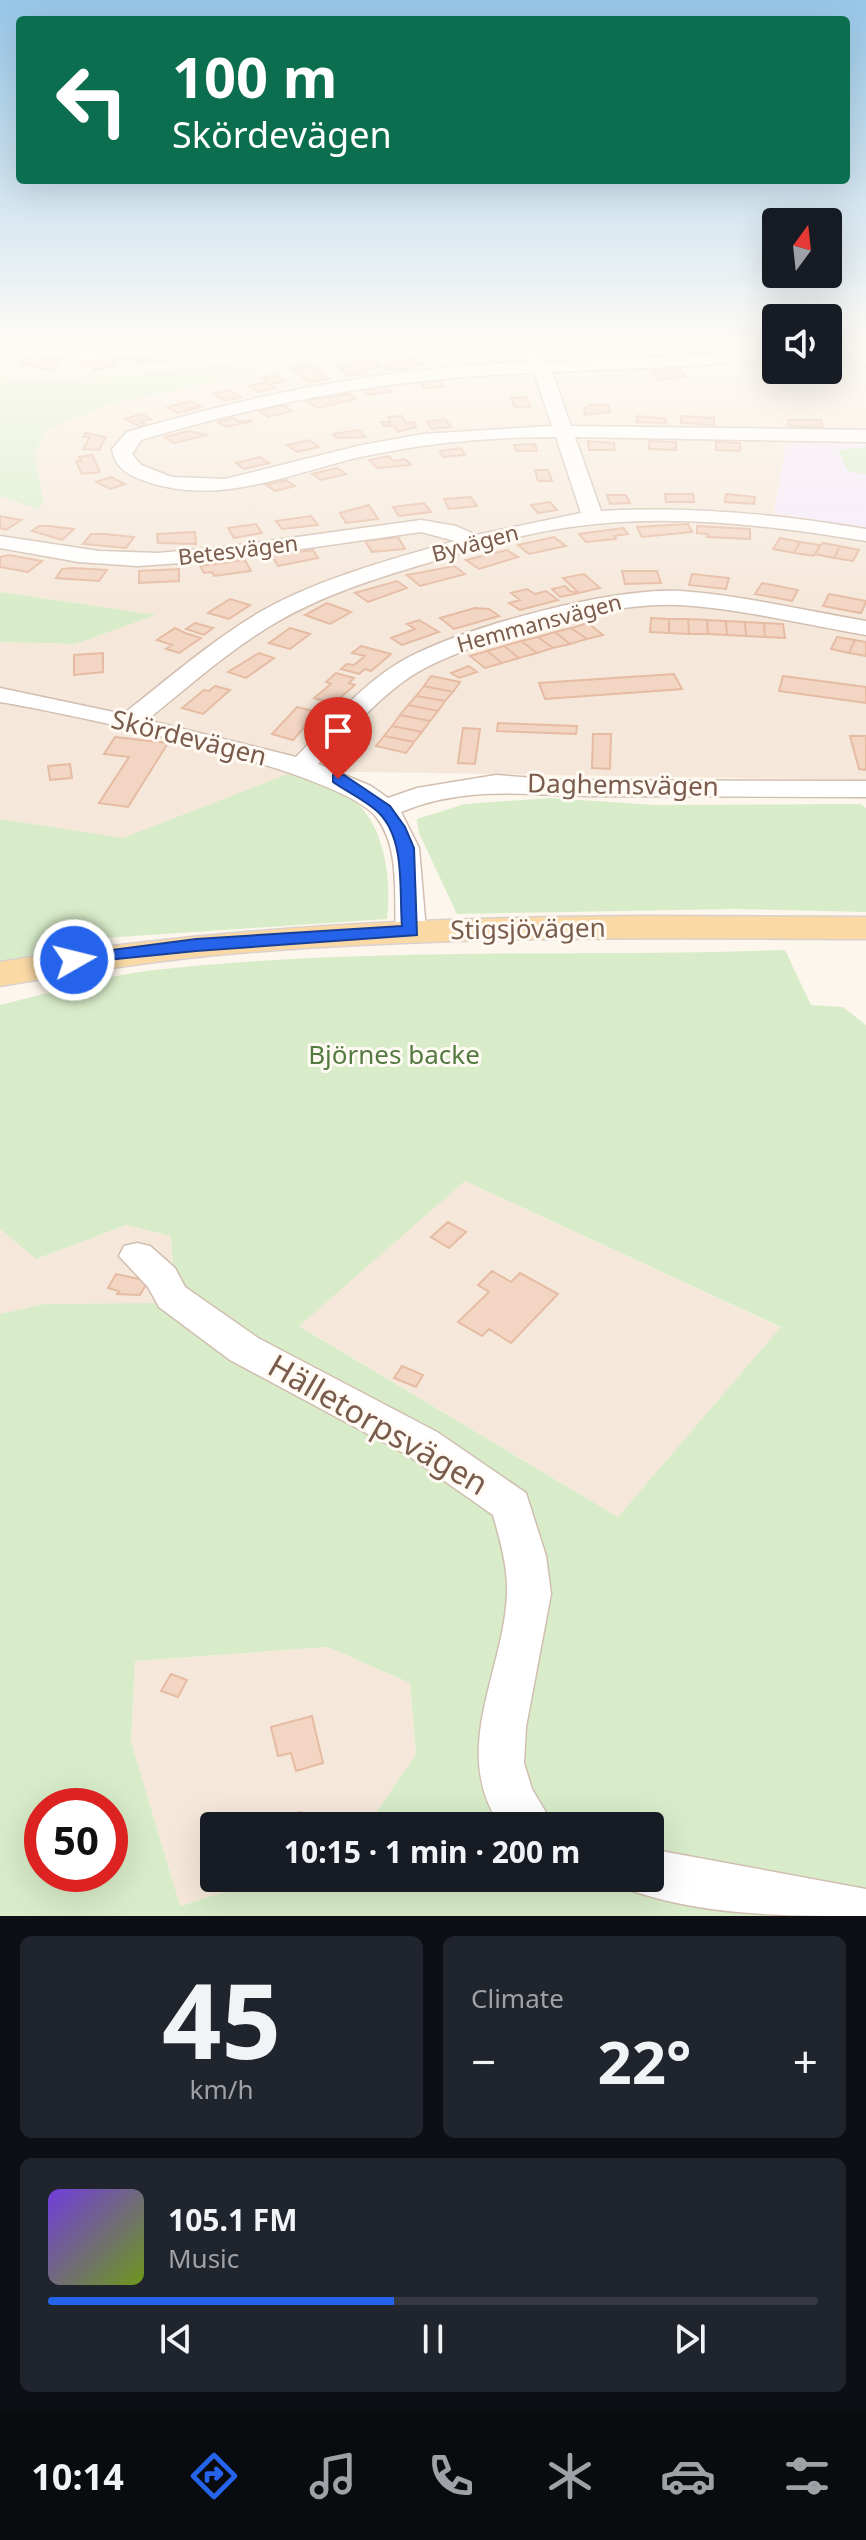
<!DOCTYPE html>
<html lang="en">
<head>
<meta charset="utf-8">
<style>
	:root { --surface:#171b24; --page:#20242c; --text:#f1f3f6; --muted:#9ea1a6; --line:#363941; --accent:#2563eb }
	body { margin:0; font-family:"Noto Sans",sans-serif; background:var(--page); color:var(--text); height:100vh; display:flex; flex-direction:column; font-size:30px; white-space:nowrap }
	* { box-sizing:border-box; margin:0 }
	p { font-size:26px; color:var(--muted) }
	.icon { flex:none; width:44px; height:44px; fill:none; stroke:currentColor; stroke-width:2; stroke-linecap:round; stroke-linejoin:round }
	.map { position:relative; height:1916px; overflow:hidden }
	.drawer { display:flex; flex-direction:column; gap:20px; padding:20px; background:#0d0f14; flex:1 }
	.drawer>* { flex:none }
	.hud { position:absolute; left:16px; top:16px; width:834px; height:168px; border-radius:8px; box-shadow:0 8px 32px #0002; background:#0b6e4f; color:#fff; overflow:hidden }
	.needle { width:52px; rotate:15deg }
	.controls { position:absolute; left:762px; top:208px; display:grid; gap:16px }
	.controls a { display:grid; place-items:center; width:80px; height:80px; border-radius:8px; background:var(--surface); box-shadow:0 8px 32px #0002; font-size:40px }
	.speed { position:absolute; left:24px; top:1788px; display:flex; gap:16px; font-size:40px; font-weight:700; text-align:center }
	.speed>* { display:grid; place-content:center; width:104px; height:104px; border-radius:50%; background:var(--surface); box-shadow:0 8px 32px #0002; line-height:1 }
	.speed .limit { border:12px solid #d22; background:#fff; color:#111 }
	.pin { position:absolute; display:grid; place-items:center; width:68px; height:68px; color:#fff; margin:-82px -34px; border-radius:50% 50% 50% 0; rotate:-45deg; box-shadow:0 0 8px #0007 }
	.pin .icon { rotate:45deg }
	.me { position:absolute; width:88px; margin:-44px; rotate:82deg; stroke-linejoin:round; filter:drop-shadow(0 0 6px #0008) }
	.turn { display:flex; align-items:center; gap:28px; height:168px; padding:0 24px; font-size:36px }
	.turn .icon { width:104px; height:104px; stroke-width:2.5 }
	.turn b { display:block; font-size:56px; line-height:68px }
	.big { font-size:60px; font-weight:700; line-height:1.1 }
	.drawer .card { flex:1; display:flex; flex-direction:column; justify-content:center; gap:12px; min-width:0; padding:0 28px; border-radius:12px; background:var(--page) }
	.drawer .dial { align-items:center; gap:0 }
	.dial b { font-size:104px; line-height:1 }
	.song { display:flex; align-items:center; gap:24px }
	.cover { width:96px; height:96px; border-radius:12px; background:linear-gradient(135deg,hsl(260 70% 55%),hsl(80 70% 35%)) }
	.played { height:8px; border-radius:4px; background:linear-gradient(90deg,var(--accent) 45%,var(--line) 45%) }
	.keys { display:flex; justify-content:space-around; direction:ltr }
	.heat { display:flex; justify-content:space-between; align-items:center; font-size:44px; direction:ltr }
	.drawer .tiles { flex:1; display:grid; gap:20px; grid-template-columns:1fr 1fr }
	.card:last-child { grid-column:span 2 }
	.trip { position:absolute; left:200px; top:1812px; width:464px; height:80px; border-radius:8px; background:var(--surface); box-shadow:0 8px 32px #0002; font-weight:700; line-height:80px; text-align:center }
	.tabs { display:flex; height:128px; justify-content:space-around; align-items:center; background:#090b0e; color:var(--muted) }
	.tabs .icon { width:56px; height:56px }
	.tabs .current { color:var(--accent) }
	.tabs b { font-size:36px; color:var(--text) }
	.map>svg:first-child { display:block }
	.residential { fill:#f5e8da }
	.education { fill:#f3e8fa }
	.green { fill:#d8ecc9; fill-rule:evenodd }
	.building { fill:#f3d5c3; stroke:#e6bba3; stroke-width:2 }
	.lines { fill:none; stroke-linecap:round; stroke-linejoin:round }
	.minor-casing { stroke:#d1beb0; stroke-width:3 }
	.major-casing { stroke:#dad1cd; stroke-width:3 }
	.minor { fill:#fff; fill-rule:evenodd }
	.major { fill:#fbd9a5; fill-rule:evenodd }
	.route { fill:#2563eb; stroke:#184099; stroke-width:2 }
	.labels { text-anchor:middle; stroke-width:6; stroke-linejoin:round; paint-order:stroke }
	.far-street-label { font-size:22px; fill:#7a5c4d; stroke:#fffaf3 }
	.street-label { font-size:26px; fill:#7a5c4d; stroke:#fffaf3 }
	.park-label { font-size:26px; fill:#537a41; stroke:#fffaf3 }
	.near-street-label { font-size:32px; fill:#7a5c4d; stroke:#fffaf3 }
</style>
</head>
<body>
<div class="map">
<svg width="866" height="1916" viewBox="0 0 866 1916">
	<rect width="100%" height="100%" fill="#fdf6ec"/>
	<path class="residential" d="M0 343H776V370H828V343H866V442L786 445 774 513 866 528V780L297 771 123 839 0 819V642L75 644 154 615 0 592V496L37 509 34 456 45 430 113 403 263 372 221 363 137 377 60 382 0 378Z
		M465 1181 782 1328 618 1517 298 1325Z
		M126 1225 171 1236 175 1304H45L0 1314V1229L36 1259Z
		M328 1647 410 1683 416 1754 367 1826H214V1878H268L180 1906 131 1741 135 1661Z"/>
	<path class="education" d="M866 442V528L774 513 786 445Z"/>
	<path class="green" d="M221 363 264 372 113 403 45 430 34 456 44 500 37 509 0 496V378C76 383 146 376 221 363Z
		M866 447V474L848 471 838 450Z
		M0 592 156 615 75 644 0 642Z
		M296 771C318 781 345 790 361 807 387 837 391 883 387 919L45 942 62 950 0 963V819L123 838Z
		M550 798 655 805 861 804 866 808V912L735 909 457 914 419 833 417 819 465 804Z
		M785 950 811 1005 843 1007 866 1025V1916H0V1314L45 1304 175 1303 171 1236 126 1225 36 1259 0 1229V1005C50 993 103 976 154 970 363 947 575 957 785 950ZM465 1181 781 1327 618 1517 299 1326ZM328 1647 410 1683 416 1754 367 1826H650V1878H268L180 1906 131 1741 135 1661ZM42 1806H110V1874H42Z"/>
	<path class="building" d="M692 343 721 345 727 350 692 353 686 347 695 346Z
		M271 344 281 349 245 352 243 346Z
		M611 348 617 358 599 359 594 349Z
		M214 349 215 353 227 352 229 357H192L190 351Z
		M665 349 669 355 644 357 640 351Z
		M174 351 177 360 137 362 134 354Z
		M566 352H578L581 359 559 361 557 355H568Z
		M29 357 53 360 50 363 59 364 51 370 20 363Z
		M106 358 115 360 116 366 94 370 93 366 81 367 79 361Z
		M418 358 423 364 411 365 413 368 388 370 384 365Z
		M372 360 380 367 363 370 368 373 349 376 339 367Z
		M306 365 317 368 329 379 309 382 291 368Z
		M680 369 685 376 667 379 658 380 651 371Z
		M275 375 285 381 269 385 275 388 259 392 249 386 267 382 261 378Z
		M441 380 444 387 423 388 421 381Z
		M386 386 392 392 367 395 361 389Z
		M230 390 241 397 224 401 213 394Z
		M350 394 356 399 317 408 306 400Z
		M527 397 530 407H514L511 398Z
		M191 401 201 407 178 413 168 407Z
		M283 405 292 411 268 417 259 411Z
		M589 405H608L610 412 585 415 584 408H589Z
		M141 414 151 419 141 422 147 425 141 427 125 419Z
		M402 416 406 423 414 422 416 427 398 432 394 426H383L381 422H390L388 417Z
		M637 416 666 419V423L636 422Z
		M681 416 714 418V425L681 423Z
		M233 418 239 421H253L227 427 218 422Z
		M445 419 451 427 432 429 427 422Z
		M788 420H821L823 428 789 426Z
		M359 430 366 437 337 438 333 434Z
		M189 431 207 435 174 443 165 437Z
		M85 433 106 437 99 450 83 449 90 437H83Z
		M309 440 319 447 297 452 287 445Z
		M588 441 614 443 615 450H589Z
		M649 441 676 442V450L649 449Z
		M716 442 740 443V451L716 450Z
		M535 444 537 451H516L514 445Z
		M461 448 465 455 443 457 440 451Z
		M92 455 100 472 82 474 76 461H81L79 457Z
		M389 456 393 461 405 459 411 465 377 468 369 460Z
		M260 457 269 463 244 469 236 463Z
		M337 468 346 474 321 480 312 474Z
		M535 470H548L552 481H538Z
		M111 477 125 484 110 489 96 482Z
		M286 480 295 486 275 491 266 485Z
		M665 494H693L694 502H666Z
		M726 494 755 497 754 504 725 502Z
		M607 495H626L630 503 610 504Z
		M471 497 477 506 449 509 444 499Z
		M550 502 557 510 538 513 531 505Z
		M424 503 431 512 399 516 393 507Z
		M369 505 378 519 346 523 340 513Z
		M0 516 21 520 6 530 0 528Z
		M311 516 318 525 282 529 276 521Z
		M256 524 262 533 234 538 228 528Z
		M688 524 692 532 642 537 637 527Z
		M39 526H49L74 529 62 540 32 531Z
		M697 526 750 529V539L707 537 708 534 697 533Z
		M623 528 628 534 614 536 616 539 586 542 579 534Z
		M195 532 196 544 158 543 157 534Z
		M91 534H104L134 537 126 548 83 544Z
		M398 537 405 549 372 552 365 541Z
		M554 537 566 546 529 554 518 545Z
		M780 538 800 542 794 553 773 549Z
		M800 542 820 545 814 556 794 553Z
		M822 543 840 546 834 558 815 554Z
		M840 546 859 550 853 561 834 558Z
		M313 550 318 558 278 566 272 556Z
		M507 550 518 557 479 569 466 560Z
		M9 555 42 561 28 572 0 567V557Z
		M245 560 251 571 214 576 212 572 204 573 200 566Z
		M454 566 465 574 420 586 407 575Z
		M62 569 72 568 107 570 99 581 56 578Z
		M179 569V581L139 583V571Z
		M622 571H657L661 583 625 584Z
		M584 574 600 588 579 593 563 578Z
		M692 574 729 578 726 589 689 585Z
		M397 581 407 588 368 602 355 593Z
		M762 583 798 590 792 601 755 594Z
		M565 586 570 591 579 593 560 597 552 589Z
		M527 589 535 594 546 591 558 600 520 610 509 603 520 600 511 593Z
		M829 594 866 601V602L861 613 823 606Z
		M230 599 250 605 229 619 208 613Z
		M327 603 351 612 330 624 305 615Z
		M475 608 489 609 499 616 454 629 440 618Z
		M651 618 669 619V633L650 632Z
		M669 619H688L689 634 669 633Z
		M688 619 707 620 708 634H689Z
		M419 620 439 632 402 645 391 638 415 629 407 624Z
		M707 620 726 621 727 635 708 634Z
		M726 621 745 622 746 636 727 635Z
		M745 622 764 623 765 637 746 636Z
		M195 623 213 628 204 635 186 629Z
		M588 623 603 635 587 639 571 628Z
		M764 623 783 624 785 638 765 637Z
		M175 628 185 633 201 638 179 653 166 649 172 645 157 640Z
		M290 628 310 634 290 649 269 643Z
		M571 628 587 639 570 644 555 632Z
		M555 632 570 644 553 648 538 637Z
		M538 637 553 648 537 653 521 641Z
		M837 637 855 640 849 653 831 649Z
		M855 640 866 642V656L849 653Z
		M521 641 537 653 519 658 504 646Z
		M361 646 391 654 371 671 365 669 359 674 341 669 347 664 354 665 365 656 352 653Z
		M504 646 519 658 502 663 487 651Z
		M487 651 502 663 485 668 470 656Z
		M103 653V672L74 675V655Z
		M259 653 274 658 246 678 228 672Z
		M469 666 477 672 459 678 451 673Z
		M336 673 354 678 349 683 355 685 333 704 314 698 331 684 326 682Z
		M674 674 682 689 545 699 539 683Z
		M431 676 460 682 453 692 424 686Z
		M783 676 866 687V703L779 691Z
		M215 686 230 690 203 714 182 708 204 690 209 691Z
		M424 686 453 692 445 701 416 696Z
		M416 696 445 701 438 711 408 705Z
		M408 705 438 711 430 721 400 715Z
		M297 707 318 712 293 740 272 734Z
		M400 715 430 721 422 732 392 726Z
		M498 723 577 726 576 734 497 731Z
		M392 726 422 732 414 742 384 736Z
		M463 728 480 729 475 764 458 763Z
		M593 734H611L610 769 592 768Z
		M384 736 414 742 406 753 376 746Z
		M850 736H866V770L859 769Z
		M115 737 168 743 128 807 99 803 129 757 104 754Z
		M70 764 72 778 50 780 48 766Z
		M448 1222 466 1232 449 1248 431 1237Z
		M492 1271 511 1282 520 1273 558 1294 511 1343 489 1329 482 1336 458 1322 489 1292 478 1285Z
		M116 1274 148 1281 140 1295 117 1294 119 1291 108 1288Z
		M402 1366 423 1375 416 1387 394 1378Z
		M171 1674 187 1680 178 1697 161 1691Z
		M312 1716 323 1763 296 1771 291 1753 278 1756 271 1727Z
		M299 1812 321 1816 319 1826H296Z"/>
	<g class="lines">
		<defs>
			<path id="minor" d="M21 343 88 349 206 343 197 348C155 353 53 375 21 343Z
				M517 343H535L546 362 691 356 776 347V357L691 366 552 372 571 426 866 430V442L575 437 601 511C690 506 778 514 866 529V541C769 525 669 513 570 527 520 534 472 549 424 564 374 579 323 595 277 622 230 649 189 686 147 720L296 757C330 723 366 679 409 657 472 625 610 588 680 591 741 595 805 611 866 621V635C807 625 738 608 679 605 611 601 489 636 427 667 385 688 351 731 318 764L371 786 388 798 417 788 496 775 561 780 866 781V797C777 797 688 796 598 796 528 796 468 784 401 812L419 848 426 931 421 937H401L396 931C394 895 400 848 377 818 343 771 67 713 0 702V688L123 714C168 679 211 641 260 612 320 578 389 560 455 541L421 532 224 560 138 566 79 562 0 548V536L99 551 158 553 224 547 421 520 456 526 476 535 581 513 556 437C511 437 465 440 421 446 401 449 380 453 360 457 288 474 219 507 145 481 128 475 115 468 112 449L127 432C260 393 390 367 529 362ZM534 373 552 426 423 434 362 445 225 479 172 477 141 465 132 454 141 440C271 401 398 377 534 373Z
				M834 343H854L866 353V366Z
				M137 1243 150 1246 175 1268 185 1287 258 1338 437 1432 526 1493 546 1556 551 1594 526 1727 524 1763 532 1789 554 1826H501C449 1752 504 1672 507 1594 508 1567 500 1540 493 1515L409 1456 230 1360 159 1307 148 1287 119 1256 124 1246Z
				M650 1849 866 1889V1916C789 1916 705 1916 633 1891L627 1878H650Z"/>
			<path id="major" d="M649 916 866 917V939C649 938 432 935 216 955 144 962 72 974 0 986V962C216 927 431 917 649 916Z"/>
		</defs>
		<use href="#minor" class="minor-casing"/>
		<use href="#major" class="major-casing"/>
		<use href="#minor" class="minor"/>
		<use href="#major" class="major"/>
	</g>
	<linearGradient id="sky" x2="0" y2="1"><stop stop-color="#97c7e8"/><stop offset="0.56" stop-color="#fefbf6"/><stop offset="1" stop-color="#fefbf6" stop-opacity="0"/></linearGradient>
	<rect width="866" height="611" fill="url(#sky)"/>
	<path class="route" d="M333 775H344L390 806 405 827 414 848 417 935 196 951 67 964 64 960 74 955 196 939 402 926C399 892 406 840 379 813 367 801 347 792 333 782Z"/>
	<g class="labels">
		<g class="far-street-label">
			<text transform="translate(475 543) rotate(-15)" y="8">Byvägen</text>
			<text transform="translate(238 550) rotate(-7)" y="8">Betesvägen</text>
			<text transform="translate(539 623) rotate(-15)" y="8">Hemmansvägen</text>
		</g>
		<g class="street-label">
			<text transform="translate(189 738) rotate(14)" y="9">Skördevägen</text>
			<text transform="translate(623 785) rotate(1)" y="9">Daghemsvägen</text>
			<text transform="translate(528 929) rotate(-1)" y="9">Stigsjövägen</text>
		</g>
		<g class="park-label">
			<text x="394" y="1064">Björnes backe</text>
		</g>
		<g class="near-street-label">
			<text transform="translate(378 1425) rotate(30)" y="11">Hälletorpsvägen</text>
		</g>
	</g>
</svg>
<div class="controls">
<a><svg class="needle" viewBox="-14 -14 28 28"><path d="M0-13l5 13h-10z" fill="#e53935"/><path d="M0 13l5-13h-10z" fill="#9ea1a6"/></svg></a>
<a><svg class="icon" aria-label="sound" viewBox="0 0 24 24"><path d="M4 9h4l5-4v14l-5-4H4zM17 9q2 3 0 6"/></svg></a>
</div>
<div class="speed"><div class="limit">50</div></div>
<div class="pin" style="left:338px;top:779px;background:#d93025"><svg class="icon" aria-label="arrive" viewBox="0 0 24 24"><path d="M6 21V4h12l-3 4 3 4H6"/></svg></div>
<svg class="me" style="left:74px;top:960px" viewBox="-20 -20 40 40"><circle r="17" fill="#2563eb" stroke="#fff" stroke-width="3"/><path d="M0-11L8 9 0 5-8 9z" fill="#fff"/></svg>
<div class="trip">10:15 · 1 min · 200 m</div>
<div class="hud">
<div class="turn"><svg class="icon" aria-label="left" viewBox="0 0 24 24"><path d="M17 20v-9H6M10 6l-5 5 5 5"/></svg><div><b>100 m</b>Skördevägen</div></div>
</div>
</div>
<section class="drawer">
<div class="tiles">
<div class="card dial"><b>45</b><p>km/h</p></div>
<div class="card"><p>Climate</p>
<div class="heat"><a>−</a><b class="big">22°</b><a>+</a></div>
</div>
<div class="card">
<div class="song"><i class="cover"></i><div><b>105.1 FM</b><p>Music</p></div></div>
<div class="played"></div>
<div class="keys"><svg class="icon" aria-label="previous" viewBox="0 0 24 24"><path d="M18 5L8 12l10 7zM5 5v14"/></svg><svg class="icon" aria-label="pause" viewBox="0 0 24 24"><path d="M8 5v14M16 5v14"/></svg><svg class="icon" aria-label="next" viewBox="0 0 24 24"><path d="M6 5l10 7-10 7zM19 5v14"/></svg></div>
</div>
</div>
</section>
<nav class="tabs">
<b>10:14</b>
<svg class="icon current" aria-label="directions" viewBox="0 0 24 24"><path d="M12 3l9 9-9 9-9-9zM9 14v-3h6M13 9l2 2-2 2"/></svg>
<svg class="icon" aria-label="music" viewBox="0 0 24 24"><path d="M9 18V5l10-2v13"/><circle cx="6" cy="18" r="3"/><circle cx="16" cy="16" r="3"/></svg>
<svg class="icon" aria-label="phone" viewBox="0 0 24 24"><path d="M5 4h4l2 5-3 2q2 4 5 5l2-3 5 2v4C11 20 4 13 5 4z"/></svg>
<svg class="icon" aria-label="climate" viewBox="0 0 24 24"><path d="M12 3v18M4 7l16 10M4 17L20 7"/></svg>
<svg class="icon" aria-label="car" viewBox="0 0 24 24"><path d="M5 17H2v-5l4-1 3-4h7l3 4 3 1v5h-3M9 17h6M6 11h13"/><circle cx="7" cy="17" r="2"/><circle cx="17" cy="17" r="2"/></svg>
<svg class="icon" aria-label="filters" viewBox="0 0 24 24"><path d="M4 7h16M4 17h16"/><circle cx="9" cy="7" r="2"/><circle cx="15" cy="17" r="2"/></svg>
</nav>
</body>
</html>
